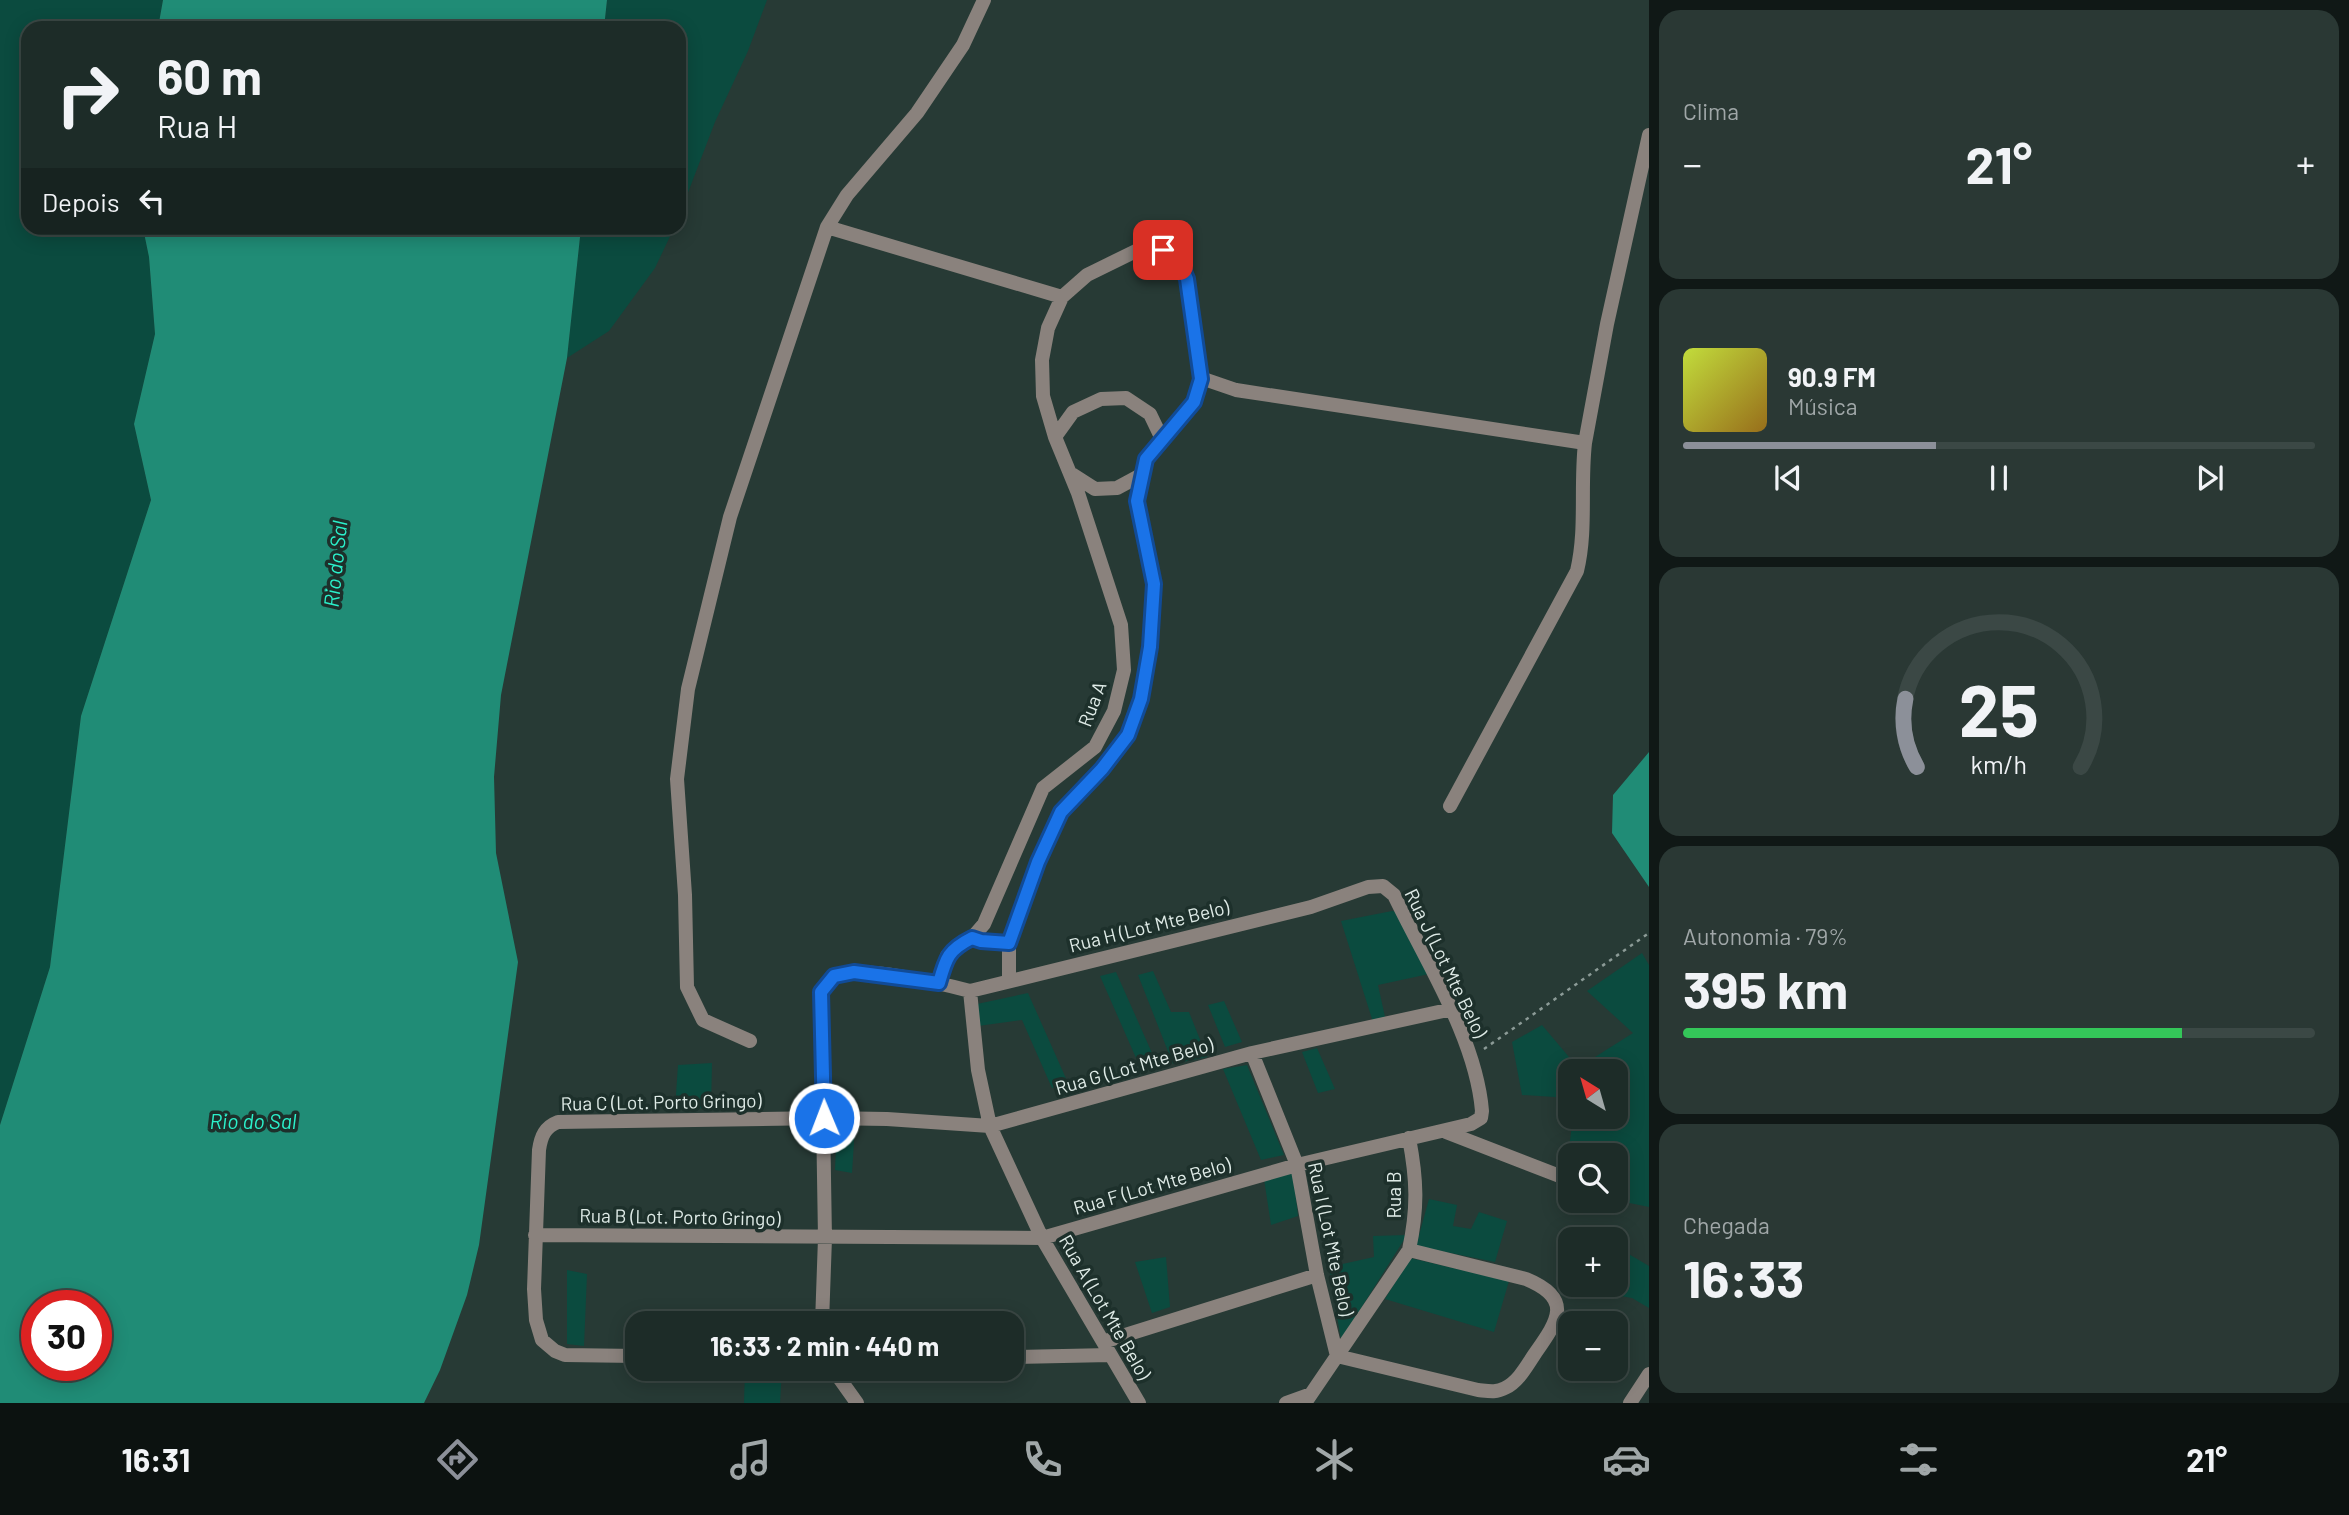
<!DOCTYPE html>
<html lang="pt">
<head>
<meta charset="utf-8">
<style>
	:root { --surface:#1d2c28; --page:#2a3834; --text:#f1f3f6; --muted:#a0a7a8; --line:#3b4845; --accent:#8c9099 }
	body { margin:0; font-family:Barlow,sans-serif; background:var(--page); color:var(--text); height:100vh; display:flex; flex-direction:column; font-size:26px; white-space:nowrap }
	* { box-sizing:border-box; margin:0 }
	p { font-size:23px; color:var(--muted) }
	.icon { flex:none; width:38px; height:38px; fill:none; stroke:currentColor; stroke-width:2; stroke-linecap:round; stroke-linejoin:round }
	.map { position:relative; flex:1; overflow:hidden }
	.details { display:flex; flex-direction:column; gap:10px; padding:10px; background:#101816; width:700px }
	.details>* { flex:none }
	.top-card { position:absolute; left:21px; top:21px; width:665px; height:214px; border-radius:21px; box-shadow:0 4px 18px #0003,0 0 0 2px var(--line); background:#1d2c28; color:var(--text); overflow:hidden }
	.needle { width:46px; rotate:323deg }
	.buttons { position:absolute; left:1558px; top:1059px; display:grid; gap:14px }
	.buttons a { display:grid; place-items:center; width:70px; height:70px; border-radius:14px; background:var(--surface); box-shadow:0 4px 18px #0003,0 0 0 2px var(--line); font-size:35px }
	.speed { position:absolute; left:21px; top:1290px; display:flex; gap:14px; font-size:35px; font-weight:700; text-align:center }
	.speed>* { display:grid; place-content:center; width:91px; height:91px; border-radius:50%; background:var(--surface); box-shadow:0 4px 18px #0003,0 0 0 2px var(--line); line-height:1 }
	.speed .limit { border:10px solid #d22; background:#fff; color:#111 }
	.pin { position:absolute; display:grid; place-items:center; width:60px; height:60px; color:#fff; margin:-30px; border-radius:14px; box-shadow:0 4px 10px #0006 }
	.me { position:absolute; width:77px; margin:-38px; rotate:359deg; stroke-linejoin:round; filter:drop-shadow(0 0 5px #0008) }
	.turn { display:flex; align-items:center; gap:24px; height:147px; padding:0 21px; font-size:32px }
	.turn .icon { width:91px; height:91px; stroke-width:2.5 }
	.turn b { display:block; font-size:49px; line-height:60px }
	.then { display:flex; align-items:center; height:66px; padding:0 21px; background:#0003; gap:14px; font-size:26px }
	.big { font-size:52px; font-weight:700; line-height:1.1 }
	.details .tile { flex:1; display:flex; flex-direction:column; justify-content:center; gap:10px; min-width:0; padding:0 24px; border-radius:21px; background:var(--page) }
	.details .dial { align-items:center; gap:0 }
	.dial svg { height:182px; overflow:visible; fill:none; stroke:var(--line); stroke-width:7; stroke-linecap:round; text-anchor:middle }
	.dial text { fill:var(--text); stroke:none }
	.song { display:flex; align-items:center; gap:21px }
	.cover { width:84px; height:84px; border-radius:10px; background:linear-gradient(135deg,hsl(70 70% 55%),hsl(40 70% 35%)) }
	.played { height:7px; border-radius:4px; background:linear-gradient(90deg,var(--accent) 40%,var(--line) 40%) }
	.keys { display:flex; justify-content:space-around; direction:ltr }
	.heat { display:flex; justify-content:space-between; align-items:center; font-size:38px; direction:ltr }
	.charge { height:10px; border-radius:5px; background:linear-gradient(90deg,#34c759 79%,var(--line) 0) }
	.trip { position:absolute; left:625px; top:1311px; width:399px; height:70px; border-radius:21px; background:var(--surface); box-shadow:0 4px 18px #0003,0 0 0 2px var(--line); font-weight:700; line-height:70px; text-align:center }
	.dock { display:flex; height:112px; justify-content:space-around; align-items:center; background:#0c1210; color:var(--muted) }
	.dock .icon { width:49px; height:49px }
	.dock .on { color:var(--accent) }
	.dock b { font-size:32px; color:var(--text) }
	main { display:flex; flex:1; min-height:0 }
	.map>svg:first-child { display:block }
	.green { fill:#0b4b3f }
	.water { fill:#208c76; fill-rule:evenodd }
	.lines { fill:none; stroke-linecap:round; stroke-linejoin:round }
	.path { stroke:#8c9b97; stroke-width:2.5; stroke-dasharray:3.5 5; stroke-linecap:butt }
	.street { stroke:#8a827d; stroke-width:14 }
	.route-casing { stroke:#114b97; stroke-width:18 }
	.route { stroke:#1a73e8; stroke-width:12 }
	.labels { text-anchor:middle; stroke-width:7; stroke-linejoin:round; paint-order:stroke }
	.street-label { font-size:19px; fill:#dfebe7; stroke:#1d302b }
	.water-label { font-size:21px; font-style:italic; fill:#2bf1cb; stroke:#1d302b }
</style>
</head>
<body>
<main>
<div class="map">
<svg width="1649" height="1403" viewBox="0 0 1649 1403">
	<rect width="100%" height="100%" fill="#273a35"/>
	<path class="green" d="M0 0H163L158 28H28V228H143L149 257 155 334 134 424 151 500 81 716 50 967 0 1125Z
		M607 0H767L748 51 715 122 679 216V28H604Z
		M581 228H674L655 268 609 331 567 358Z
		M1392 911 1407 914 1429 974 1378 985 1385 1017 1373 1022 1341 921Z
		M1642 953 1649 965V1207L1615 1200V1155H1570V1161L1568 1156 1573 1117 1615 1116V1071H1570V1103L1555 1097 1522 1095 1512 1042 1542 1025 1569 1057H1595L1633 1033 1587 991Z
		M1153 971 1171 1012H1189L1207 1057 1173 1064 1138 975Z
		M1116 972 1156 1062 1140 1067 1100 976Z
		M1028 993 1068 1083 1052 1088 1022 1020 978 1026 977 1004Z
		M1224 1001 1242 1042 1225 1047 1208 1005Z
		M1317 1048 1335 1089 1318 1093 1302 1052Z
		M712 1063 711 1108 675 1109 678 1065Z
		M1247 1065 1284 1155 1261 1160 1223 1069Z
		M837 1125 855 1126 852 1173 835 1170Z
		M1293 1172 1298 1216 1271 1225 1264 1179Z
		M1429 1199 1457 1205 1453 1226 1471 1229 1479 1212 1507 1221 1495 1262 1416 1246Z
		M1407 1235 1341 1340 1329 1267 1374 1257 1373 1236Z
		M1615 1246 1649 1266V1308L1632 1298 1582 1289 1583 1285 1615 1284Z
		M1166 1257 1170 1307 1152 1313 1135 1262Z
		M1410 1258 1509 1281 1494 1332 1385 1299Z
		M567 1270 587 1274 584 1346 567 1344Z
		M745 1369H782L780 1403H744Z"/>
	<path class="water" d="M163 0H607L604 28H158Z
		M143 228H581L567 358 501 695 494 777 496 853 518 962 479 1245 467 1295 440 1370 424 1403H0V1125L50 967 81 716 151 500 134 424 155 334 149 257ZM37 1306H96V1365H37Z
		M1649 752V887L1612 833 1613 795Z"/>
	<g class="lines">
		<path class="path" d="M1484 1049 1649 933"/>
		<path class="street" d="M827 227 1062 297
			M1201 378 1236 390 1585 443
			M1055 437 1073 412 1101 399 1126 398 1150 414 1162 439
			M1070 473 1095 489 1117 488 1143 474
			M1450 806 1577 571C1587 529 1580 487 1585 443L1607 324 1649 135
			M972 938 981 941 1009 942
			M939 983 947 956 958 945 972 938 984 924 1043 788 1095 747 1114 711 1124 670 1121 625 1078 493 1055 437 1043 396 1042 360 1048 328 1062 297 1087 275 1142 248 1163 250 1180 262 1187 279 1201 378 1194 402 1146 459 1137 501 1154 584 1150 647 1141 699 1128 735 1102 769 1061 812 1038 862 1009 942V980
			M970 991 978 1070 990 1126 1042 1238 1139 1403
			M750 1041 703 1020 687 987 685 895 677 779 688 689 730 517 827 227 847 195 917 113 963 45 984 0
			M1252 1053 1297 1165 1317 1275 1337 1356 1478 1390C1488 1391 1496 1393 1505 1388 1518 1382 1526 1367 1534 1355 1557 1322 1575 1299 1526 1279L1409 1250
			M1446 1132 1570 1180
			M535 1235 1042 1238 1297 1165 1471 1124 1481 1118 1482 1111C1476 1038 1425 960 1394 895L1383 886 1368 887 1311 907 970 991C944 984 857 964 835 976 830 979 825 988 821 992L825 1238 822 1323
			M1103 1342 1317 1275
			M637 1356 565 1355 555 1351 542 1340 536 1320 534 1289 539 1150C541 1136 545 1127 558 1122L824 1118 887 1119 990 1126 1252 1053 1452 1009
			M1012 1357 1110 1355
			M832 1368 857 1403
			M1286 1403 1311 1394
			M1305 1403 1409 1250C1418 1208 1417 1180 1409 1138
			M1630 1403 1649 1374"/>
	</g>
	<g class="lines">
		<defs>
			<path id="route" d="M824 1118 821 992 834 976 854 972 939 983C946 958 948 950 972 938L981 941 1009 943 1038 862 1061 812 1102 769 1128 735 1141 699 1150 647 1154 584 1137 501 1146 459 1194 402 1201 379 1187 279 1180 262 1163 250"/>
		</defs>
		<use href="#route" class="route-casing"/>
		<use href="#route" class="route"/>
	</g>
	<g class="labels">
		<g class="street-label">
			<text transform="translate(1092 704) rotate(-69)" y="7">Rua A</text>
			<text transform="translate(1149 926) rotate(-14)" y="7">Rua H (Lot Mte Belo)</text>
			<text transform="translate(1446 963) rotate(64)" y="7">Rua J (Lot Mte Belo)</text>
			<text transform="translate(1134 1066) rotate(-16)" y="7">Rua G (Lot Mte Belo)</text>
			<text transform="translate(661 1102) rotate(-1)" y="7">Rua C (Lot. Porto Gringo)</text>
			<text transform="translate(1152 1186) rotate(-16)" y="7">Rua F (Lot Mte Belo)</text>
			<text transform="translate(1394 1195) rotate(-90)" y="7">Rua B</text>
			<text transform="translate(680 1217) rotate(1)" y="7">Rua B (Lot. Porto Gringo)</text>
			<text transform="translate(1331 1239) rotate(78)" y="7">Rua I (Lot Mte Belo)</text>
			<text transform="translate(1105 1307) rotate(60)" y="7">Rua A (Lot Mte Belo)</text>
		</g>
		<g class="water-label">
			<text transform="translate(336 564) rotate(-84)" y="7">Rio do Sal</text>
			<text x="253" y="1129">Rio do Sal</text>
		</g>
	</g>
</svg>
<div class="buttons">
<a><svg class="needle" viewBox="-14 -14 28 28"><path d="M0-13l5 13h-10z" fill="#e53935"/><path d="M0 13l5-13h-10z" fill="#a0a7a8"/></svg></a>
<a><svg class="icon" aria-label="search" viewBox="0 0 24 24"><circle cx="10" cy="10" r="6"/><path d="M15 15l6 6"/></svg></a>
<a>+</a>
<a>−</a>
</div>
<div class="speed"><div class="limit">30</div></div>
<div class="pin" style="left:1163px;top:250px;background:#d93025"><svg class="icon" aria-label="arrive" viewBox="0 0 24 24"><path d="M6 21V4h12l-3 4 3 4H6"/></svg></div>
<svg class="me" style="left:824px;top:1118px" viewBox="-20 -20 40 40"><circle r="17" fill="#1a73e8" stroke="#fff" stroke-width="3"/><path d="M0-11L8 9 0 5-8 9z" fill="#fff"/></svg>
<div class="trip">16:33 · 2 min · 440 m</div>
<div class="top-card">
<div class="turn"><svg class="icon" aria-label="right" viewBox="0 0 24 24"><path d="M7 20v-9h11M14 6l5 5-5 5"/></svg><div><b>60 m</b>Rua H</div></div>
<div class="then">Depois<svg class="icon" aria-label="left" viewBox="0 0 24 24"><path d="M17 20v-9H6M10 6l-5 5 5 5"/></svg></div>
</div>
</div>
<section class="details">
<div class="tile"><p>Clima</p>
<div class="heat"><a>−</a><b class="big">21°</b><a>+</a></div>
</div>
<div class="tile">
<div class="song"><i class="cover"></i><div><b>90.9 FM</b><p>Música</p></div></div>
<div class="played"></div>
<div class="keys"><svg class="icon" aria-label="previous" viewBox="0 0 24 24"><path d="M18 5L8 12l10 7zM5 5v14"/></svg><svg class="icon" aria-label="pause" viewBox="0 0 24 24"><path d="M8 5v14M16 5v14"/></svg><svg class="icon" aria-label="next" viewBox="0 0 24 24"><path d="M6 5l10 7-10 7zM19 5v14"/></svg></div>
</div>
<div class="tile dial"><svg viewBox="0 0 100 80">
<path d="M14 69A42 42 0 1 1 86 69"/>
<path d="M14 69A42 42 0 0 1 9 39" stroke="#8c9099"/>
<text x="50" y="56" font-size="32" font-weight="700">25</text>
<text x="50" y="72" font-size="11">km/h</text>
</svg></div>
<div class="tile"><p>Autonomia · 79%</p><b class="big">395 km</b><div class="charge"></div></div>
<div class="tile"><p>Chegada</p><b class="big">16:33</b></div>
</section>
</main>
<nav class="dock">
<b>16:31</b>
<svg class="icon on" aria-label="directions" viewBox="0 0 24 24"><path d="M12 3l9 9-9 9-9-9zM9 14v-3h6M13 9l2 2-2 2"/></svg>
<svg class="icon" aria-label="music" viewBox="0 0 24 24"><path d="M9 18V5l10-2v13"/><circle cx="6" cy="18" r="3"/><circle cx="16" cy="16" r="3"/></svg>
<svg class="icon" aria-label="phone" viewBox="0 0 24 24"><path d="M5 4h4l2 5-3 2q2 4 5 5l2-3 5 2v4C11 20 4 13 5 4z"/></svg>
<svg class="icon" aria-label="climate" viewBox="0 0 24 24"><path d="M12 3v18M4 7l16 10M4 17L20 7"/></svg>
<svg class="icon" aria-label="car" viewBox="0 0 24 24"><path d="M5 17H2v-5l4-1 3-4h7l3 4 3 1v5h-3M9 17h6M6 11h13"/><circle cx="7" cy="17" r="2"/><circle cx="17" cy="17" r="2"/></svg>
<svg class="icon" aria-label="filters" viewBox="0 0 24 24"><path d="M4 7h16M4 17h16"/><circle cx="9" cy="7" r="2"/><circle cx="15" cy="17" r="2"/></svg>
<b>21°</b>
</nav>
</body>
</html>
